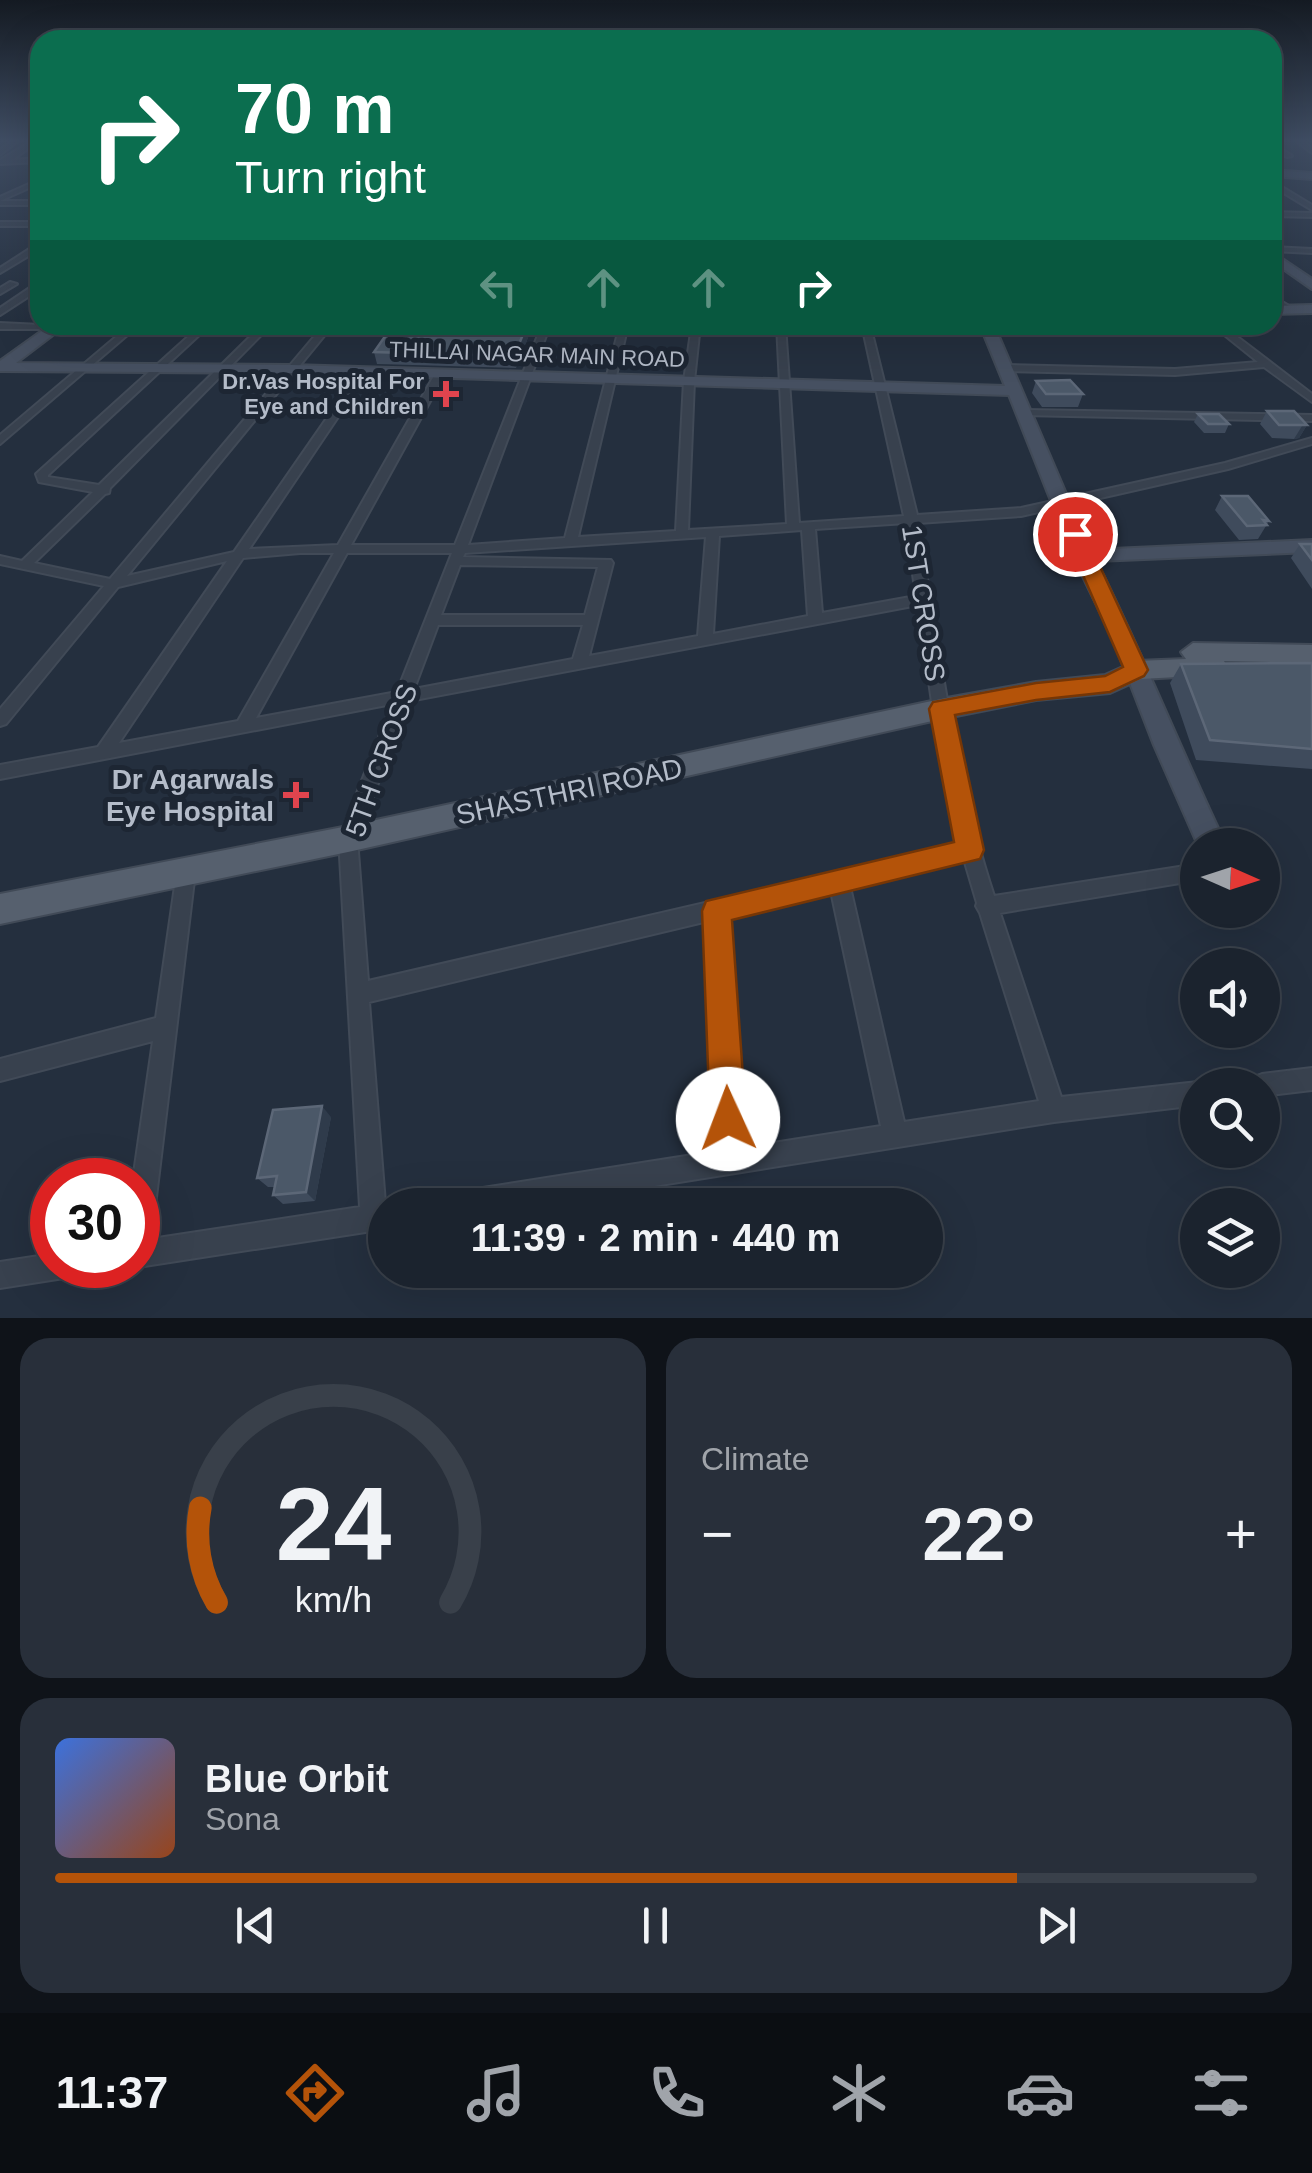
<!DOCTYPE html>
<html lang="en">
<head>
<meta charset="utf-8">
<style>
	:root { --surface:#1b232e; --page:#282f3a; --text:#f1f3f6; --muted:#a0a4aa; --line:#39404a; --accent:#b45309 }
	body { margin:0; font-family:Arial,sans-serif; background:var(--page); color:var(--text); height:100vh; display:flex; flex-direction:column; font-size:38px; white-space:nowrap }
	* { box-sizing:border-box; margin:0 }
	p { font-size:32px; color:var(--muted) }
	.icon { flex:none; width:55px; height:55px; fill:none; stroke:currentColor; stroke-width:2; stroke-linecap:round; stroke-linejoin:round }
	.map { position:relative; height:1318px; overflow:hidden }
	.sheet { display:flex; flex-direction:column; gap:20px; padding:20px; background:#0f1319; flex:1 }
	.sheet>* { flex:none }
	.hud { position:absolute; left:30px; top:30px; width:1252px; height:305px; border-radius:30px; box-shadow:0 10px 40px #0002,0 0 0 2px var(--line); background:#0b6e4f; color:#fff; overflow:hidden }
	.needle { width:65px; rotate:93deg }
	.fabs { position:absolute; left:1180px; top:828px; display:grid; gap:20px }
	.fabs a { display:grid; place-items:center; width:100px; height:100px; border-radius:50%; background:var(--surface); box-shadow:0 10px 40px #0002,0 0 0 2px var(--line); font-size:50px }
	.speed { position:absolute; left:30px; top:1158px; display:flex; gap:20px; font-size:50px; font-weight:700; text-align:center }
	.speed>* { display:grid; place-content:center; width:130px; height:130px; border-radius:50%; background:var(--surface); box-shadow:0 10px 40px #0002,0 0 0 2px var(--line); line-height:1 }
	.speed .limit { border:15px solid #d22; background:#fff; color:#111 }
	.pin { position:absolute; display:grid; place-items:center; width:85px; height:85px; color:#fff; margin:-42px; border:5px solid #fff; border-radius:50%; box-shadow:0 2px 10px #0007 }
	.me { position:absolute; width:110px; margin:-55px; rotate:358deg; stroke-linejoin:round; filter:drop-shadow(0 0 8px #0008) }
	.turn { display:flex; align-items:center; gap:35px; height:210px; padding:0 40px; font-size:45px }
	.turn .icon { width:130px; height:130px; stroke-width:2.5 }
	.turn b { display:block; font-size:70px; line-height:85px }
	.lanes { display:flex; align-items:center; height:95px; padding:0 40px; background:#0003; justify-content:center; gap:50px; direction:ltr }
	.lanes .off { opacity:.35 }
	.big { font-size:75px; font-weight:700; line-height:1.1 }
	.sheet .card { flex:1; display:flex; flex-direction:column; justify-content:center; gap:15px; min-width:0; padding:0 35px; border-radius:30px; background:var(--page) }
	.sheet .dial { align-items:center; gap:0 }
	.dial svg { height:260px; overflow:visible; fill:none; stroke:var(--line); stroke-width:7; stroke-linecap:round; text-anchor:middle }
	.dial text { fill:var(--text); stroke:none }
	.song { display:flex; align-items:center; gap:30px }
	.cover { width:120px; height:120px; border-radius:15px; background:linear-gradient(135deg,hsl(220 70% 55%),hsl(20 70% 35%)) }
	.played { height:10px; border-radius:5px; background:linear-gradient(90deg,var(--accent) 80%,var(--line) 80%) }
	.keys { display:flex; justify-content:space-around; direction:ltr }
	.heat { display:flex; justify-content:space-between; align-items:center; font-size:55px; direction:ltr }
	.sheet .tiles { flex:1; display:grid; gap:20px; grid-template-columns:1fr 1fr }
	.card:last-child { grid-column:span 2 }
	.trip { position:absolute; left:368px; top:1188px; width:575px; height:100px; border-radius:50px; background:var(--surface); box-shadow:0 10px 40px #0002,0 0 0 2px var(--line); font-weight:700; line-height:100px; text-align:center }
	.dock { display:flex; height:160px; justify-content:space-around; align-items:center; background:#0b0e12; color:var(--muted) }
	.dock .icon { width:70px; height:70px }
	.dock .on { color:var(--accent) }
	.dock b { font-size:45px; color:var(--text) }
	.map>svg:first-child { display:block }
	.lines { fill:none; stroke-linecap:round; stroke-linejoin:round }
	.street-casing { stroke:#414a57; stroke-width:4 }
	.secondary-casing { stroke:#414a57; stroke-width:4 }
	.primary-casing { stroke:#414a57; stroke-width:4 }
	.street { fill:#38414e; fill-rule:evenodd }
	.secondary { fill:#465061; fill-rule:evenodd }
	.primary { fill:#56606e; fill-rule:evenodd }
	.wall { fill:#3f4b5c }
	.shaded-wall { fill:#2f3b4b }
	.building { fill:#4b5868; stroke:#5c6777; stroke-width:2.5 }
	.route { fill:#b45309; stroke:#753606; stroke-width:2.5 }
	.health-dot { fill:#e0444e; stroke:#1d2633; stroke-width:4 }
	.labels { text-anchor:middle; stroke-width:10; stroke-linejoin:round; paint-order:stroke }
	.far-street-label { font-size:22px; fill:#b4bcc9; stroke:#1d2633 }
	.far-poi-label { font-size:22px; font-weight:bold; fill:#b4bcc9; stroke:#1d2633; text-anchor:end }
	.street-label { font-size:28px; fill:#b4bcc9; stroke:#1d2633 }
	.poi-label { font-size:28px; font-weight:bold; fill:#b4bcc9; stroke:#1d2633; text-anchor:end }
</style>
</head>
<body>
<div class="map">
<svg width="1312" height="1318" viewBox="0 0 1312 1318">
	<rect width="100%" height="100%" fill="#242f3e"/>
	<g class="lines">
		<defs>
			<path id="street" d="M12 141H18L0 155V150Z
				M32 141H39L12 160 40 158V162L0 164V160Z
				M1296 141H1303L1312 148V153Z
				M1272 144 1291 155 1292 156 1287 157 1272 149Z
				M40 179V183L0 201V197Z
				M1272 181 1312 205V210L1272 186Z
				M0 201H40V205H0Z
				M1272 212 1312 213V217L1272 216Z
				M0 222H40V226H0Z
				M37 244H40V249L0 273V268Z
				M1272 247 1312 249V253L1272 251Z
				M10 282 17 284 0 294V288Z
				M37 283H40V289L0 315V308Z
				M1272 296 1289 306V310H1283L1272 302Z
				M0 323 61 326 57 329H0Z
				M130 325H139L0 444V435Z
				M201 325H210L48 475V477L99 485 262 325H271L110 488 109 493 105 494 34 563 110 579 324 325H333L127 576 234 552 361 369 364 368 369 371 249 549 338 545 435 374 440 371 445 374 351 545H455L542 325H550L468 545 565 538 620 325H628L578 537 676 531 684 381 692 325H700L694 381 688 530 787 524 777 325H785L799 523 904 516 862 325H870L917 515 1021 508 1225 463 1312 438V444L1228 469 1021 516 918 523C939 647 954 775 994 896L1198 864V880L1000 913 1061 1097 1198 1082 1206 1085H1198V1105L1054 1122 535 1205H444L448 1196 457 1192 718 1151 708 921 369 1002 385 1203 389 1205H385V1229L138 1267 133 1265H138V1180H133L153 1041 0 1081V1059L156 1018 177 872 179 866 186 864 193 866 195 872 151 1239 360 1207 339 839 392 704 0 779V765L98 747 227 561 118 587 6 724 0 726V709L104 586 0 564V556L22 561 93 492 39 482 36 474ZM906 523 916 596 822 613 815 529ZM802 530 808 616 713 634 719 536ZM706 537 698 636 589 656 613 563 611 560 463 557 465 553ZM300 553H334L238 721 119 743 243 558ZM347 553H452L397 692 256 718ZM460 565 598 567 585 615H441ZM918 605 933 709 960 844 368 981 357 839 409 701ZM438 625H583L573 659 414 689ZM964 859 977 903 976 906 980 913 1039 1101 904 1122 850 887ZM831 891 881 1126 742 1148 727 916Z
				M1212 325H1222L1312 394V402L1264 367 1175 375 1004 371 999 368 1004 365 1175 369 1258 362Z
				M1026 410 1312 415V421L1022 415V411Z
				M1312 1068V1090L1262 1096V1085H1251L1254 1077 1262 1074Z
				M52 1254V1265H77L73 1274 64 1278 0 1288V1262Z"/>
			<path id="secondary" d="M1272 170 1312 173V179L1272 176Z
				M1272 252 1312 279V289L1272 261Z
				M1312 305V313L1272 314V306Z
				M50 325H66L16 363 292 365 1005 386 980 325H994L1090 550 1312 540V552L1096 561C1143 654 1181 751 1226 845H1198L1154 745 1111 634 1073 556 1009 395 292 373 0 371V361Z"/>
			<path id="primary" d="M1193 643 1312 645V663L1224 661 1227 666 1223 672 1214 675 1141 679 1110 693 1036 700 941 719 348 852 0 924V894L348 826 941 699 1036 682 1105 675 1136 661 1186 659 1181 652Z"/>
		</defs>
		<use href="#street" class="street-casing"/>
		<use href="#secondary" class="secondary-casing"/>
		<use href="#primary" class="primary-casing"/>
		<use href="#street" class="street"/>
		<use href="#secondary" class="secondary"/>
		<use href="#primary" class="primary"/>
	</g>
	<path class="wall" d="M393 325H533L516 368 377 364 374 352Z
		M1036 381 1083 394 1078 407H1042L1032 393Z
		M1267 411 1307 425 1299 438 1294 439 1272 438 1260 424Z
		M1198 414 1229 424 1225 433H1204L1194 422Z
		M1222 496 1269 521 1258 539 1239 540 1215 510Z
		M1300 544H1312V589L1291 558Z
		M1312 663V769L1196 760 1170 683 1181 664Z
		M331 1117 315 1201 283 1204 273 1195 274 1187H268L257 1178Z"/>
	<path class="shaded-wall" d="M527 325H533L516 368 514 356Z
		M1307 425 1299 438 1294 439 1302 426Z
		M322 1106 331 1117 315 1201 306 1192Z"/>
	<path class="building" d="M393 325H527L514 356 374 352Z
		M1070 380 1083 394H1046L1036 381Z
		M1267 411H1294L1307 425H1279Z
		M1198 414H1219L1229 424H1208Z
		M1222 496H1248L1269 521 1263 520 1267 525 1247 526Z
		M1300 544H1312V560Z
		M1312 663V749L1210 740 1181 664Z
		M322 1106 306 1192 273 1195 277 1176 257 1178 273 1110Z"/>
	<linearGradient id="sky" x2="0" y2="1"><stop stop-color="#141a22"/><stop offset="0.43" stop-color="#3f4d63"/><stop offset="1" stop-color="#3f4d63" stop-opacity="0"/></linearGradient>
	<rect width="1312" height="326" fill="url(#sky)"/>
	<path class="route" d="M1075 528 1085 534 1148 670 1144 676 1110 692 1036 700 955 715 984 850 980 859 732 920 746 1119 741 1131 728 1137 716 1131 710 1119 702 911 706 901 954 842 929 709 933 702 1036 683 1105 676 1123 667 1065 534Z"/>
	<g class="health-dot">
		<path d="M441 379h10v10h10v10h-10v10h-10v-10h-10v-10h10z"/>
		<path d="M291 780h10v10h10v10h-10v10h-10v-10h-10v-10h10z"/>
	</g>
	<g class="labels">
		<g class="far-street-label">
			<text transform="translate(537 354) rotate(2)" y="8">THILLAI NAGAR MAIN ROAD</text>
		</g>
		<g class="far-poi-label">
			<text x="424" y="389">Dr.Vas Hospital For<tspan x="424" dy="25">Eye and Children</tspan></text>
		</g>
		<g class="street-label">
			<text transform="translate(924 603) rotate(81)" y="10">1ST CROSS</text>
			<text transform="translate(381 760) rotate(-70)" y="10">5TH CROSS</text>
			<text transform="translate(569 791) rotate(-12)" y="10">SHASTHRI ROAD</text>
		</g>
		<g class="poi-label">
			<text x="274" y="789">Dr Agarwals<tspan x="274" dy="32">Eye Hospital</tspan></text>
		</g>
	</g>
</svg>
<div class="fabs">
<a><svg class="needle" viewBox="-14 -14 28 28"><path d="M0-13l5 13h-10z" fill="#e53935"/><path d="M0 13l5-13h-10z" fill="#a0a4aa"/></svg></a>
<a><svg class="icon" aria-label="sound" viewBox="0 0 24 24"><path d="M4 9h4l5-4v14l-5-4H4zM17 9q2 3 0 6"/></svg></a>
<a><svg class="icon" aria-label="search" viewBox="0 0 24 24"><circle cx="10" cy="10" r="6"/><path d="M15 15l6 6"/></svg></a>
<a><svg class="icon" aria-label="layers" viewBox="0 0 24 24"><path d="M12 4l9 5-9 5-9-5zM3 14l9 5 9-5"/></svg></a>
</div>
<div class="speed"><div class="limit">30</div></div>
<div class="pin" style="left:1075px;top:534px;background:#d93025"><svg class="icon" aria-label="arrive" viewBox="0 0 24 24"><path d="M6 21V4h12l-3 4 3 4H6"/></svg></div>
<svg class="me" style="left:728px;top:1119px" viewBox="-20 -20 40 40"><circle r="19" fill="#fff"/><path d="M0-13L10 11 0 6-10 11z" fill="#b45309"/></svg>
<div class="trip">11:39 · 2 min · 440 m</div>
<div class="hud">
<div class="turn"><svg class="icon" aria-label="right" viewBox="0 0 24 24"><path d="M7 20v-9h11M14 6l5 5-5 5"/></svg><div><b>70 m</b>Turn right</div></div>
<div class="lanes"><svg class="icon off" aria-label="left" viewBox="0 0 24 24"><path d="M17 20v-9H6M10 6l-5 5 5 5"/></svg><svg class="icon off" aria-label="ahead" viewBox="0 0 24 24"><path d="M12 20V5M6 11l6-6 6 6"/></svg><svg class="icon off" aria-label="ahead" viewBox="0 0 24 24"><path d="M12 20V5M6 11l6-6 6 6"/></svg><svg class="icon" aria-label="right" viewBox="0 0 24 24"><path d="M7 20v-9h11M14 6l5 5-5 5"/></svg></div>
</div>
</div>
<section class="sheet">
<div class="tiles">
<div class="card dial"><svg viewBox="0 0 100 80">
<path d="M14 69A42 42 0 1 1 86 69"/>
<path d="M14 69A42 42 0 0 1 9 40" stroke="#b45309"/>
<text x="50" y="56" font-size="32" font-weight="700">24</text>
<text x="50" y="72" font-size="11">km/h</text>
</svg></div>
<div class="card"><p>Climate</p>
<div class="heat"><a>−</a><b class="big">22°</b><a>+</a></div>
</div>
<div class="card">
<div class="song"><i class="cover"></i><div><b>Blue Orbit</b><p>Sona</p></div></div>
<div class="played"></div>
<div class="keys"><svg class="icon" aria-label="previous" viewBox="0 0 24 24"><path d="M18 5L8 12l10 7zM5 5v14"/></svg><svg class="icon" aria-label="pause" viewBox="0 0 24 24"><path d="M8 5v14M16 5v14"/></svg><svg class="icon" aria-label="next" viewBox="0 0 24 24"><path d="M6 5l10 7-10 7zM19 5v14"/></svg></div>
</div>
</div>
</section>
<nav class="dock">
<b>11:37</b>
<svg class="icon on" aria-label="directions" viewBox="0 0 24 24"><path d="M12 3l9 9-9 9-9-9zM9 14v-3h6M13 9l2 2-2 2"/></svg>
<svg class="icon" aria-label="music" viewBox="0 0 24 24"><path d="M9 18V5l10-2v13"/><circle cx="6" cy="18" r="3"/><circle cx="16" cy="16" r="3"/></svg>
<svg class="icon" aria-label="phone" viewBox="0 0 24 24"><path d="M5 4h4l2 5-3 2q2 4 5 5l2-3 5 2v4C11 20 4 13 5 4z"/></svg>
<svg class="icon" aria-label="climate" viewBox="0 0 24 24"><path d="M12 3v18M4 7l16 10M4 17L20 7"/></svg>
<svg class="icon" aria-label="car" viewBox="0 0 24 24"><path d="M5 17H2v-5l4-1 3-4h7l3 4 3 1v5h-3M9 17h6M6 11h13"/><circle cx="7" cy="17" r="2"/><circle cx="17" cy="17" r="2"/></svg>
<svg class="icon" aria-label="filters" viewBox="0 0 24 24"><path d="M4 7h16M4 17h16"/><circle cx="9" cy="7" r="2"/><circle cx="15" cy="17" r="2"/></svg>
</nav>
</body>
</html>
